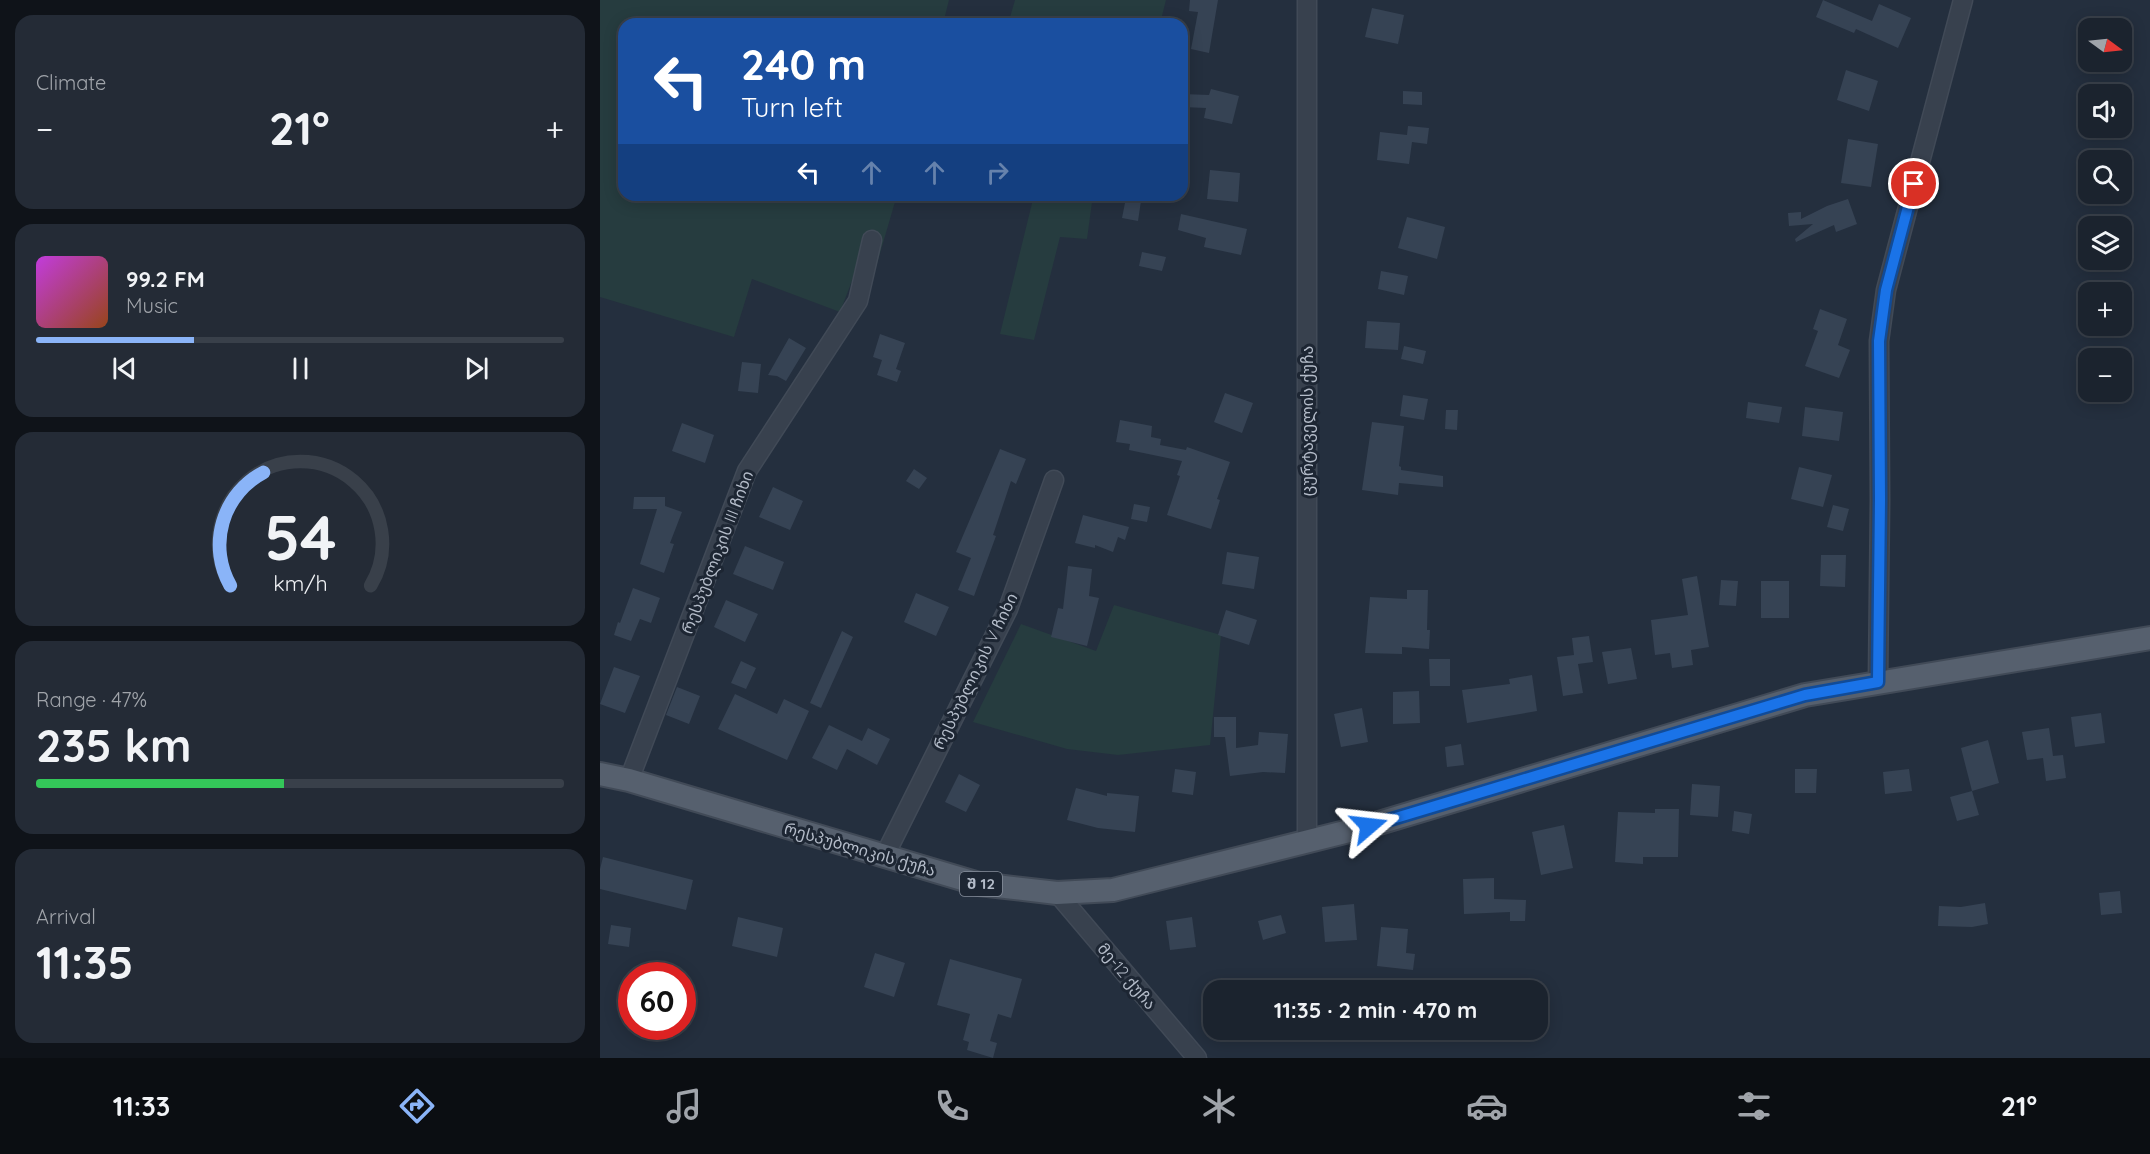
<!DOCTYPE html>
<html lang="en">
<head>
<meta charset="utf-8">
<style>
	:root { --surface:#1b232e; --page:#242b36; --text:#f1f3f6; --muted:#a0a4aa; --line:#39404a; --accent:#8ab4f8 }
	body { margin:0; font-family:Quicksand,"Noto Sans Georgian",sans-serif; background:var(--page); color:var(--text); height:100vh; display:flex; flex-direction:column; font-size:22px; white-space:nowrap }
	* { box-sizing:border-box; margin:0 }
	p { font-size:20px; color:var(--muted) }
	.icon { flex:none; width:33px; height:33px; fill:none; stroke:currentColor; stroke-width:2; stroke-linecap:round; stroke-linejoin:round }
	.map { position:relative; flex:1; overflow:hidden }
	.panel { display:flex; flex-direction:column; gap:15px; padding:15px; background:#0f1319; width:600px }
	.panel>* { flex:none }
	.guide { position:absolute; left:18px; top:18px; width:570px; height:183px; border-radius:18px; box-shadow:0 3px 15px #0003,0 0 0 2px var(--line); background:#1a4fa0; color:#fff; overflow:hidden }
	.needle { width:39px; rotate:105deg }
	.buttons { position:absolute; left:1478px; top:18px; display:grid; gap:12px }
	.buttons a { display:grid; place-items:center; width:54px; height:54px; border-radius:12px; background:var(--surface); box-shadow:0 3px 15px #0003,0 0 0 2px var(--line); font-size:30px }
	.speed { position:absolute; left:18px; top:962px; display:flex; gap:12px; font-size:30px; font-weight:700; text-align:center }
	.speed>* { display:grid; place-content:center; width:78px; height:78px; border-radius:50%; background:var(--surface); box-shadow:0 3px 15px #0003,0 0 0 2px var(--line); line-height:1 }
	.speed .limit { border:9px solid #d22; background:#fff; color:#111 }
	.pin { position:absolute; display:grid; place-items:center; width:51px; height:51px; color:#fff; margin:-26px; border:3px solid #fff; border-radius:50%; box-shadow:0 2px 6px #0007 }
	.me { position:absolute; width:66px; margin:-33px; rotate:73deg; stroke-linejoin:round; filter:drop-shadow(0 0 4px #0008) }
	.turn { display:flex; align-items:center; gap:21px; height:126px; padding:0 24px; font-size:27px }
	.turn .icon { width:78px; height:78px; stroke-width:2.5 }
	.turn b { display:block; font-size:42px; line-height:51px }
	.lanes { display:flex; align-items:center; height:57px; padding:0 24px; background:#0003; justify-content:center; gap:30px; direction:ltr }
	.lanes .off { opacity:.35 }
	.big { font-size:45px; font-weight:700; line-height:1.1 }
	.panel .tile { flex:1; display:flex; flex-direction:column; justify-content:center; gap:9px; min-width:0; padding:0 21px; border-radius:18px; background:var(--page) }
	.panel .dial { align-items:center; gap:0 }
	.dial svg { height:156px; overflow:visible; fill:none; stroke:var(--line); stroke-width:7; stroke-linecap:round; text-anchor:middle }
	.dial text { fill:var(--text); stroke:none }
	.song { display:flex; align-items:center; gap:18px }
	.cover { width:72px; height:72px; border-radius:9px; background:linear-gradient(135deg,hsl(290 70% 55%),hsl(20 70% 35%)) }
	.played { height:6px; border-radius:3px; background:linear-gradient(90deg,var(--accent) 30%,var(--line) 30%) }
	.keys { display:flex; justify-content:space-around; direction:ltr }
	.heat { display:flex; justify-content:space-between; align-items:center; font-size:33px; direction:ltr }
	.charge { height:9px; border-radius:4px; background:linear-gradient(90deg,#34c759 47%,var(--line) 0) }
	.trip { position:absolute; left:603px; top:980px; width:345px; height:60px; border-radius:18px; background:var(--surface); box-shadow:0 3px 15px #0003,0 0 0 2px var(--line); font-weight:700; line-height:60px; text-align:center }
	.menu { display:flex; height:96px; justify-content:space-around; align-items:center; background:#0b0e12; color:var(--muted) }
	.menu .icon { width:42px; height:42px }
	.menu .selected { color:var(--accent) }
	.menu b { font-size:27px; color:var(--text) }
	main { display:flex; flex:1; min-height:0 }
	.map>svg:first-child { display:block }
	.green { fill:#263c3f }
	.building { fill:#364354 }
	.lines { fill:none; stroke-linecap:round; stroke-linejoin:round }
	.minor-casing { stroke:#414a57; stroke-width:21 }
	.major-casing { stroke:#414a57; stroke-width:26 }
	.minor { stroke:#38414e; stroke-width:18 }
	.major { stroke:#56606e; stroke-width:22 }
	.route-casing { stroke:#114b97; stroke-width:15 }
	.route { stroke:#1a73e8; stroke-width:10 }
	.labels { text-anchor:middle; stroke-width:6; stroke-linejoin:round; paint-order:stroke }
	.shield { fill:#1d2633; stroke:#878f9c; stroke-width:1.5 }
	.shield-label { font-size:15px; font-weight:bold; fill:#b4bcc9 }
	.street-label { font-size:16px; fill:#b4bcc9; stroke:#1d2633 }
</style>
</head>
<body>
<main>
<section class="panel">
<div class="tile"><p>Climate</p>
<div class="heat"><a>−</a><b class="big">21°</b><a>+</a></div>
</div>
<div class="tile">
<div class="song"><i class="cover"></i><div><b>99.2 FM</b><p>Music</p></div></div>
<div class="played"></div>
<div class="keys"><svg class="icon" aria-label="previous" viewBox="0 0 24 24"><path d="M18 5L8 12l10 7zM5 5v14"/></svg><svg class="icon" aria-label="pause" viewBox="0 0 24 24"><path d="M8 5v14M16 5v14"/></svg><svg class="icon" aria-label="next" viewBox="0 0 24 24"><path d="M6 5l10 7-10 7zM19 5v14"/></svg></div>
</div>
<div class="tile dial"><svg viewBox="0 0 100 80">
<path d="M14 69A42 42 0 1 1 86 69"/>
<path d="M14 69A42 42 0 0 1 31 11" stroke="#8ab4f8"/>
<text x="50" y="56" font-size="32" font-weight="700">54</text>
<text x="50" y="72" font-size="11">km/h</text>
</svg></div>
<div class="tile"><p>Range · 47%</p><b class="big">235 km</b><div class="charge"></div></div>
<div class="tile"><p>Arrival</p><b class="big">11:35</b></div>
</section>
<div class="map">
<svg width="1550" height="1058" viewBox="0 0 1550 1058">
	<rect width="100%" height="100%" fill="#242f3e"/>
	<path class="green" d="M0 0H349L343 24H24V195H297L274 274 255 273 240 312 152 279 134 337 0 297Z
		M415 0H566L560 24H408Z
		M434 195H493L487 239 460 237 434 340 400 334Z
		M514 605 621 635 610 745 518 755 467 749 373 722 421 624 496 651Z"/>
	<path class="building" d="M590 0H618L609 53 591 49 598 12 589 11Z
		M1223 0 1272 21 1279 4 1311 18 1298 48 1256 29 1254 33 1216 17Z
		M772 8 804 15 798 44 765 37Z
		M1246 70 1278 81 1269 111 1237 100Z
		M611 89 639 96 632 124 604 118 606 108 582 107V94L609 95Z
		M803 91 822 92V105L803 104Z
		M808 126 829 128 827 144 812 142 809 164 777 160 780 132 807 135Z
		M1248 139 1278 144 1271 187 1241 183Z
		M610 170 640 173 638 202 607 199Z
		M526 198 541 201 538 221 522 218Z
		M1248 199 1257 224 1236 232 1234 225 1196 242 1195 239 1213 224 1189 226 1188 213 1201 212V219L1227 206Z
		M581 214 647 229 641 255 604 247 606 238 578 230Z
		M807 217 845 227 837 259 798 248Z
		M542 252 566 257 562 271 539 266Z
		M781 271 808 276 804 295 778 289Z
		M1220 309 1247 319 1238 345 1250 350 1239 378 1205 366 1218 331 1213 329Z
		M767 321 800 323 798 350 765 348Z
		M280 334 305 343 296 369 301 371 297 382 277 375 282 360 273 357Z
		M189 338 206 348 186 381 177 376 168 375Z
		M804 346 826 351 823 364 801 359Z
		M142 362 161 364 158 393 138 391Z
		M625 393 653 403 642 433 614 422Z
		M803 395 828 399 824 420 800 416Z
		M1148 402 1182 407 1179 423 1146 418Z
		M1205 407 1243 412 1239 441 1202 436Z
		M846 410H858L857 430 845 429Z
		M520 420 552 426 551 437 561 439 560 445 586 450 587 447 630 462 617 499 620 500 611 529 567 515 580 476 577 475 582 461 529 450 530 444 516 442Z
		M772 422 804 426 799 466 801 467V470L843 476V487L799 483 798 495 762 490Z
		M82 423 114 435 105 463 72 451Z
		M400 449 426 459 416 484 411 481 393 535 396 536 374 596 358 590 371 558 356 552Z
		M1199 467 1232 475 1223 507 1191 499Z
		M314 469 327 478 319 489 306 481Z
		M173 487 203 501 190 530 159 517Z
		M34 497H65V506L82 512 70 543 74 544 64 573 40 564 57 509H33Z
		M534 504 550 507 547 522 531 519Z
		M1233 505 1249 509 1243 531 1227 527Z
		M483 515 529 527 525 540 518 537 513 552 495 545V548L475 543Z
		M145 546 184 562 173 590 133 574Z
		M627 552 659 557 654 589 622 584Z
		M1221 555H1246L1245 587 1220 586Z
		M468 566 492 569 489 596 499 598 487 646 451 637 458 608 463 609Z
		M1097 576 1109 647 1091 650 1093 665 1072 668 1070 653 1055 655 1051 620 1088 615 1082 579Z
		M1121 580 1138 581 1136 606 1119 605Z
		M1161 581H1189V618H1161Z
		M33 588 60 598 51 623 40 619 31 641 14 635 18 622 20 623Z
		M807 590H828L827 630H830L829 649 802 647V654L765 653 770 597 807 599Z
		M316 593 349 607 336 636 304 622Z
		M126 600 158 614 145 642 114 627Z
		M626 610 657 620 649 645 618 635Z
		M242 631 253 637 221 708 210 703Z
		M989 636 993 662 978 664 983 693 963 696 957 657 974 655 972 638Z
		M1031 648 1037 679 1008 684 1002 652Z
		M829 659H850V686H830Z
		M141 661 156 668 146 689 131 683Z
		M14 667 40 676 25 713 0 704Z
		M932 675 937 711 867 723 862 690 910 684 909 679Z
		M77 687 100 696 89 724 66 715Z
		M819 691 820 723 793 724V692Z
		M135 694 177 714 184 699 209 711 187 760 118 729Z
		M762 708 768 742 741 747 734 714Z
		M1501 713 1505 743 1475 747 1471 717Z
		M614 717H636V748L658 745 659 732 688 734 685 773 663 772 630 776 625 737H614Z
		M229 725 262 741 268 728 290 739 277 765 247 749 237 770 212 758Z
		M1449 728 1453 756 1463 755 1466 778 1446 781 1443 758 1427 760 1422 732Z
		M1388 740 1399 783 1372 791 1361 748Z
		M861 744 864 765 847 767 845 747Z
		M575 769 596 772 593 795 572 792Z
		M1195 769H1217L1216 793H1195Z
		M1309 769 1312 791 1285 794 1283 772Z
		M359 774 380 785 366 812 345 802Z
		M1092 784 1120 786 1118 817 1090 815Z
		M476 788 507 796V793L539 796 535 832 498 828 467 820Z
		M1372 791 1379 815 1357 821 1350 797Z
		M1055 809H1079L1078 857H1043V864L1015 862 1018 812 1055 813Z
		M1134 811 1152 814 1149 834 1132 831Z
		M964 825 973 868 941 875 932 832Z
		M3 857 93 880 86 910 0 889V869Z
		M894 878V899L926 900 925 921H910V912L864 914 863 879Z
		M1520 891 1522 913 1501 915 1499 893Z
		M1385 903 1388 924 1372 927 1338 926 1339 906 1361 907Z
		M754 904 757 940 725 942 722 907Z
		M681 915 686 933 663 940 658 921Z
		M138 917 183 928 177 957 132 946Z
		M592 917 596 947 570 950 566 921Z
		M11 925 31 928 29 947 8 944Z
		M781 927 808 929 806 953 815 954 813 970 777 966Z
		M275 953 305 963 294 997 264 987Z
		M350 959 422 979 411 1018 398 1014 390 1041 397 1043 393 1058 367 1050 369 1042 363 1040 370 1014 337 1005Z"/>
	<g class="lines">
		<defs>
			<path id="minor" d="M707 0V842
				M1278 682 1280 500 1279 341 1286 290 1363 0
				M29 780 147 471 258 301 272 240
				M284 857 408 609 454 480
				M457 893 597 1058"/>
			<path id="major" d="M0 774 29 780 379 884 457 893 513 890 769 826 1205 695 1550 638"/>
		</defs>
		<use href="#minor" class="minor-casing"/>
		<use href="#major" class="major-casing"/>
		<use href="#minor" class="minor"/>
		<use href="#major" class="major"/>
	</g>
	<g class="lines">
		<defs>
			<path id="route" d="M769 826 1205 695 1278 682 1280 500 1279 341 1286 290 1314 184"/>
		</defs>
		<use href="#route" class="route-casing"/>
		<use href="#route" class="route"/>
	</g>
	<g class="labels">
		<rect class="shield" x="360" y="872" width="42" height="24" rx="4.5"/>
		<g class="shield-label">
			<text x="381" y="889">შ 12</text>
		</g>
		<g class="street-label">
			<text transform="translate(707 421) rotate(-90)" y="6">ცურტაველის ქუჩა</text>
			<text transform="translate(117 552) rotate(-69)" y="6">რესპუბლიკის III ჩიხი</text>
			<text transform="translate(375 671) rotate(-64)" y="6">რესპუბლიკის V ჩიხი</text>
			<text transform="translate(260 849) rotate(16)" y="6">რესპუბლიკის ქუჩა</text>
			<text transform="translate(527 976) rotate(50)" y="6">მე-12 ქუჩა</text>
		</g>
	</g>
</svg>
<div class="buttons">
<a><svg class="needle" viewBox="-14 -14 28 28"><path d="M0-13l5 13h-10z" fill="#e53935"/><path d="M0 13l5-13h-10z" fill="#a0a4aa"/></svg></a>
<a><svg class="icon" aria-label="sound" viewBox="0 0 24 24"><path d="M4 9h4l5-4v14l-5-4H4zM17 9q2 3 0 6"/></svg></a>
<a><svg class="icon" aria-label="search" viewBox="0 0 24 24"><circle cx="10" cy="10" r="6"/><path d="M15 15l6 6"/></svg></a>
<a><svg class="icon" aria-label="layers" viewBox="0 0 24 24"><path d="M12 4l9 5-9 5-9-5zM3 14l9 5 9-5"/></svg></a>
<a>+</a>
<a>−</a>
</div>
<div class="speed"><div class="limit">60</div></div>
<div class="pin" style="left:1314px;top:184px;background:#d93025"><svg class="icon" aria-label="arrive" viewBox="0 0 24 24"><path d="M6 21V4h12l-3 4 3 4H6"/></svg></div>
<svg class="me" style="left:769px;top:826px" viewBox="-20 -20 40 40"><path d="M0-17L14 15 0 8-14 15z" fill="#1a73e8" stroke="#fff" stroke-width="4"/></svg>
<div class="trip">11:35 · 2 min · 470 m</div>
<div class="guide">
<div class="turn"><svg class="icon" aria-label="left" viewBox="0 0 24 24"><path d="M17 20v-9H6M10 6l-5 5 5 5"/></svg><div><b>240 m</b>Turn left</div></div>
<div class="lanes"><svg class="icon" aria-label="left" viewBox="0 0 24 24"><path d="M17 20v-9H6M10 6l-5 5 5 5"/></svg><svg class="icon off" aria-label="ahead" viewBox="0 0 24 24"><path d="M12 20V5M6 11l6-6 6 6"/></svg><svg class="icon off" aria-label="ahead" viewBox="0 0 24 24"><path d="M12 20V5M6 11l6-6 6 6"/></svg><svg class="icon off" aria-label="right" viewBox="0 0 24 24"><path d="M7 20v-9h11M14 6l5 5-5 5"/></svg></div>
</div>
</div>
</main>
<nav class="menu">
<b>11:33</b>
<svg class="icon selected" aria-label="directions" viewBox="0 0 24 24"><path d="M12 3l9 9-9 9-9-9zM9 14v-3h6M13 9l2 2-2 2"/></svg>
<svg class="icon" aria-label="music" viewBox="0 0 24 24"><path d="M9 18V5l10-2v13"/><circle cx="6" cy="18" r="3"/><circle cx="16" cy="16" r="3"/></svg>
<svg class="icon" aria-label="phone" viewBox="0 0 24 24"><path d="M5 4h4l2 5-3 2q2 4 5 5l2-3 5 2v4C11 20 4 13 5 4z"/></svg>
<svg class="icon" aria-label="climate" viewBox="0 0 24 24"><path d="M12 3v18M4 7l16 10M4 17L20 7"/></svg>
<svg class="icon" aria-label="car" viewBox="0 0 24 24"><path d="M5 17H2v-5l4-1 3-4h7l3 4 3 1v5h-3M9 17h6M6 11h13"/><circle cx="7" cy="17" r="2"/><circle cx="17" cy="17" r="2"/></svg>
<svg class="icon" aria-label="filters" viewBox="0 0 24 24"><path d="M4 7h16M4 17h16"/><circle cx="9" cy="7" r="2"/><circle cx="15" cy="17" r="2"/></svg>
<b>21°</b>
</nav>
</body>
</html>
